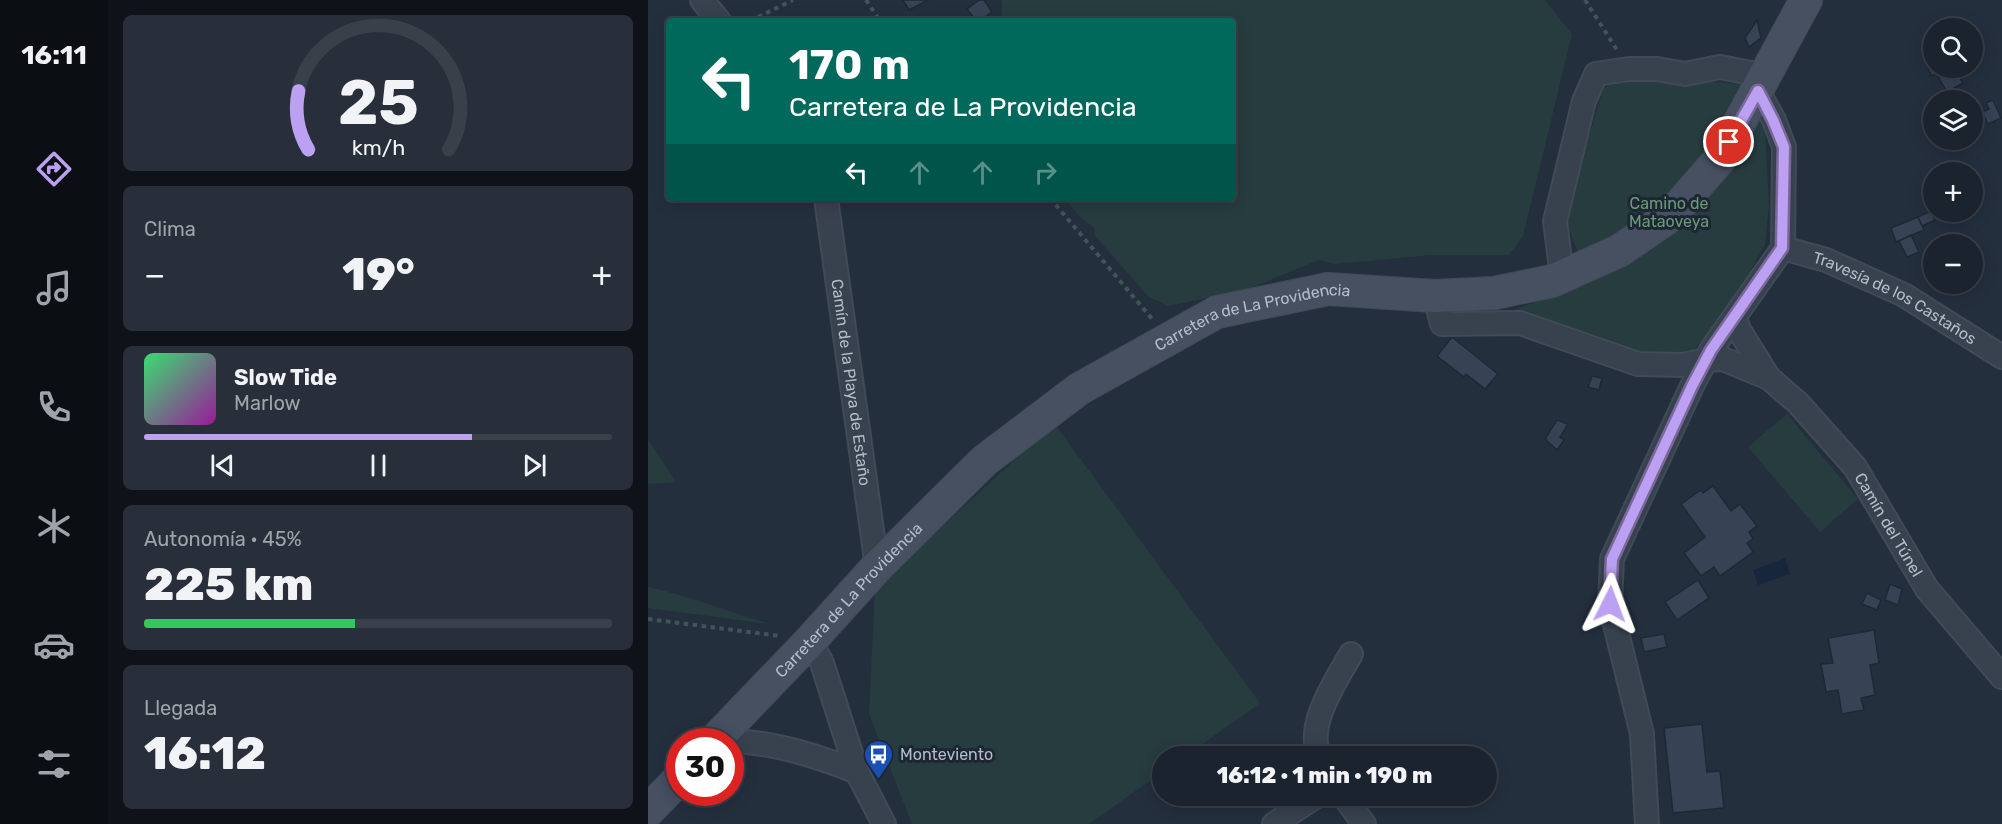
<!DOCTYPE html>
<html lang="es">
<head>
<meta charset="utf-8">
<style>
	:root { --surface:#1b232e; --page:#282f3a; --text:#f1f3f6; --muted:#a0a4aa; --line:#39404a; --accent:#bca0f2 }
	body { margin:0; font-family:Rubik,sans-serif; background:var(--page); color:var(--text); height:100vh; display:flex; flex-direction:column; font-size:22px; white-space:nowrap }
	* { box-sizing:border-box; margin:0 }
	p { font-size:20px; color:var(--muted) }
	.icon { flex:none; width:33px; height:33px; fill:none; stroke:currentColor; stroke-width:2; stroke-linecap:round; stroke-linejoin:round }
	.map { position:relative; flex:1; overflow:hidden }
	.details { display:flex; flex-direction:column; gap:15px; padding:15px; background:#0f1319; width:540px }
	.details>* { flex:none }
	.guide { position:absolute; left:18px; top:18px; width:570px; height:183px; border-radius:6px; box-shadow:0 3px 15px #0003,0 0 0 2px var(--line); background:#00695c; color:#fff; overflow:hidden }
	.tools { position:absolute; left:1275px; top:18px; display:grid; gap:12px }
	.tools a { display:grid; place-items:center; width:60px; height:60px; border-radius:50%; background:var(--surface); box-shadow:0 3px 15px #0003,0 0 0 2px var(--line); font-size:30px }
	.speed { position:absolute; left:18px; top:728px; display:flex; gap:12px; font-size:30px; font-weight:700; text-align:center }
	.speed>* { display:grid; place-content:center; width:78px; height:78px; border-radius:50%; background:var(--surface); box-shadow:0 3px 15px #0003,0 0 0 2px var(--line); line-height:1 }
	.speed .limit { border:9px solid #d22; background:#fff; color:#111 }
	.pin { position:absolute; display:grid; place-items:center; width:51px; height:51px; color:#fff; margin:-26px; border:3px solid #fff; border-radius:50%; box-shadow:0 2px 6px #0007 }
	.me { position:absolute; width:66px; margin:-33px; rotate:3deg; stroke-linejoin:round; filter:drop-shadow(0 0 4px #0008) }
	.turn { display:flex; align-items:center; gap:21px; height:126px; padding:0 24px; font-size:27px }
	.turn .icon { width:78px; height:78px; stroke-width:2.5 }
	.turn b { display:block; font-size:42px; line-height:51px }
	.lanes { display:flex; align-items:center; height:57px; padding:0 24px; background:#0003; justify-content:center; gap:30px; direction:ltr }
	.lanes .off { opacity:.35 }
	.big { font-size:45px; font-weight:800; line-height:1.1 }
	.details .tile { flex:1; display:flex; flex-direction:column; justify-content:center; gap:9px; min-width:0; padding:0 21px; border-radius:9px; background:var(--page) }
	.details .dial { align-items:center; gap:0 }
	.dial svg { height:156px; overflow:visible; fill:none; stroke:var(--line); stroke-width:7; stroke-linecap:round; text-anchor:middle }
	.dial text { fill:var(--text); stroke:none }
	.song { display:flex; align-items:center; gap:18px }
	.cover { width:72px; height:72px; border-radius:9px; background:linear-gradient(135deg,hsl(140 70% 55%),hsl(300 70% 35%)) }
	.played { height:6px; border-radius:3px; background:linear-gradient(90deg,var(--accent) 70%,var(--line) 70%) }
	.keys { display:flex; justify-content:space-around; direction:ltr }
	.heat { display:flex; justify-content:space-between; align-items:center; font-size:33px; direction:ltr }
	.charge { height:9px; border-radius:4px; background:linear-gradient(90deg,#34c759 45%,var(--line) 0) }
	.trip { position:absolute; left:504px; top:746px; width:345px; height:60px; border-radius:30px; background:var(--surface); box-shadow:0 3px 15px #0003,0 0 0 2px var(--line); font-weight:800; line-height:60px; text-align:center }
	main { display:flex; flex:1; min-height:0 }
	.dock { display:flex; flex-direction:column; width:108px; justify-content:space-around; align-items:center; background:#0b0e12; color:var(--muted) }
	.dock .icon { width:42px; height:42px }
	.dock .selected { color:var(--accent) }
	.dock b { font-size:27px; color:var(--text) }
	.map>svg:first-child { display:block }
	.green { fill:#263c3f }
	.water { fill:#17263c }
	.building { fill:#364354; stroke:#1f2835; stroke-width:1.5 }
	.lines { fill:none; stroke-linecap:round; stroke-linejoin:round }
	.street-casing { stroke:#414a57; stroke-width:26 }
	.secondary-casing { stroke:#414a57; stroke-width:34 }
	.path { stroke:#3f5557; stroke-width:4; stroke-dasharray:4.5 4.5; stroke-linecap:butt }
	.street { stroke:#38414e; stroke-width:22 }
	.secondary { stroke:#465061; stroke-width:32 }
	.route-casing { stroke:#7a689d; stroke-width:15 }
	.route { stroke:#bca0f2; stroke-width:10 }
	.labels { text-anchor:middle; stroke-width:6; stroke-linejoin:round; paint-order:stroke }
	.park-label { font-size:16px; fill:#6b9a76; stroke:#1d2633 }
	.street-label { font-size:16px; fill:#b4bcc9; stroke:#1d2633 }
	.poi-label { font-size:16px; fill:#b4bcc9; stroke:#1d2633; text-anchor:start }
</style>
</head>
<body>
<main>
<nav class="dock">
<b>16:11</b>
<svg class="icon selected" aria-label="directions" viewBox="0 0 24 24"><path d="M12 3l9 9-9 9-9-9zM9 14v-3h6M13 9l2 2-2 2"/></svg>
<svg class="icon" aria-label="music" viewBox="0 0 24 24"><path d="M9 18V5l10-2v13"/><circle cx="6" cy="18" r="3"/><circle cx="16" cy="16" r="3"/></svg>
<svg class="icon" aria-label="phone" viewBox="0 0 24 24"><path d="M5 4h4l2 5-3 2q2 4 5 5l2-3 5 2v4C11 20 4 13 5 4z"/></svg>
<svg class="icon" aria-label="climate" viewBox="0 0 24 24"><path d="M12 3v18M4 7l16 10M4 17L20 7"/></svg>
<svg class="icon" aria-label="car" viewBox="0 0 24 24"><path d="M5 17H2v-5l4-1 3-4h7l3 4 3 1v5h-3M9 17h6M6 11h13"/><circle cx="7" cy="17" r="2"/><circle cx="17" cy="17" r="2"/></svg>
<svg class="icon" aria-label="filters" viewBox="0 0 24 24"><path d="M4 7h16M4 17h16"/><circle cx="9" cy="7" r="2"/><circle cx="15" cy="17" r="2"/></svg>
</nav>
<section class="details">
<div class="tile dial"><svg viewBox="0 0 100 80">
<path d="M14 69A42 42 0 1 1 86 69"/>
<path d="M14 69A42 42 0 0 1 9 39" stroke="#bca0f2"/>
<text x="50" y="56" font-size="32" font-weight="700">25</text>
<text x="50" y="72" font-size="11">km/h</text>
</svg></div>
<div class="tile"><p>Clima</p>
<div class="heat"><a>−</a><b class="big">19°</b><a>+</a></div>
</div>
<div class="tile">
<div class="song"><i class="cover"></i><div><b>Slow Tide</b><p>Marlow</p></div></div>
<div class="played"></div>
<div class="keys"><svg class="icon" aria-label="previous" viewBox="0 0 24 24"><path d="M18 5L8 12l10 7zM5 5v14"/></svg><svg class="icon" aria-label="pause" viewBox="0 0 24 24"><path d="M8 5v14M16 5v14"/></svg><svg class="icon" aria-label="next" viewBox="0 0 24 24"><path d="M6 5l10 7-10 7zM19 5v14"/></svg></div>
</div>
<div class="tile"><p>Autonomía · 45%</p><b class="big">225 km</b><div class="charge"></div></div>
<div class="tile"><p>Llegada</p><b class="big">16:12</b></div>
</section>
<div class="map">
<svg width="1354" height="824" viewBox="0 0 1354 824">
	<rect width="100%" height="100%" fill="#242f3e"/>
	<path class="green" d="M354 0H897L924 34 875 236 861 255H783L687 264 671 260 600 289 521 306 501 297 447 236 446 228 431 216 416 198H585V21H351L354 18Z
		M995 76 1092 84 1117 129 1121 206 1117 244 1082 309 1041 355 1015 357 955 344 892 316 860 312 942 283 916 217 956 87Z
		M1139 414 1210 499 1172 532 1100 447Z
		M406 423 612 703 538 756H514V772L441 824H264L221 714 227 589Z
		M0 439 28 482 0 484Z
		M0 587C42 596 81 612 122 624L0 608Z"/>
	<path class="water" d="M1137 558 1142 574 1110 585 1105 570Z"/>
	<path class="building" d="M255 0H280L261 10Z
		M331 0H336L344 12 331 21H328L319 9Z
		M1109 20 1113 38 1101 47 1097 38Z
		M1286 66 1306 68 1315 83 1299 92 1288 73 1284 76 1280 69Z
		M1345 100 1353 118 1340 124 1334 112 1341 109 1338 103Z
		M1283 211 1287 220 1274 226 1270 217Z
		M1270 217 1276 230 1248 242 1243 228Z
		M1263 235 1271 252 1259 257 1251 241Z
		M804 337 850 374 837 389 818 374 816 377 789 356Z
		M944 376 954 378 951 390 940 387Z
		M909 420 920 424 912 437 916 440 909 450 897 439Z
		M1065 486 1083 511 1092 504 1109 526 1101 532 1105 539 1099 543 1105 552 1072 576 1066 567 1053 576 1036 553 1057 537 1033 504 1053 490 1055 493Z
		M1050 580 1061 598 1029 620 1017 602Z
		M1242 584 1254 589 1250 605 1237 600Z
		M1219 593 1233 600 1229 610 1214 604Z
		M1226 630 1231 663 1222 665 1227 695 1213 698 1216 710 1194 714 1190 690 1178 692 1173 664 1185 663 1180 638Z
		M1016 634 1019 647 996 652 993 638Z
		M1054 724 1059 772 1072 771 1076 808 1025 813 1016 728Z"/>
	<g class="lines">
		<defs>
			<g id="street">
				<path d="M54 0 71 21"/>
				<path id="s1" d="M178 198 229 567"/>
				<path id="s2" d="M1135 248 1178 260 1256 295 1354 357"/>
				<path d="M914 276 907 221 936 101 948 74 981 69H1009L1037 74 1072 67 1118 76"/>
				<path d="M787 296 794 324 872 323 990 364 1035 365 1058 360 1075 359 1121 378"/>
				<path id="s3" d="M1087 317 1091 330 1121 378 1150 403 1207 467 1279 589 1354 677"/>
				<path d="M162 641 174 663 209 772 236 824"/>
				<path d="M82 741C126 742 170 756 209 772"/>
				<path d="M672 756C656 727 689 679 703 654"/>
				<path d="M695 795 716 824"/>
				<path d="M626 824 670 795"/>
				<path d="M999 824 994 734 962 604 964 559 1044 386 1063 350 1135 248 1136 147 1126 120 1110 91"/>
			</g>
			<g id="secondary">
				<path id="s4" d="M66 741 162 641 229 567 336 461 431 389 569 312 680 289 787 296 846 293 904 281 971 251 1022 216 1071 160 1158 0"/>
				<path d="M0 811 32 778"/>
			</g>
		</defs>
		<use href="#street" class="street-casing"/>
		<use href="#secondary" class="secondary-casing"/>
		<path class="path" d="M218 0 232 21
			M937 0 969 50
			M102 21 145 0
			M402 198 505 320
			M0 619 132 636"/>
		<use href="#street" class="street"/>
		<use href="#secondary" class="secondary"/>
	</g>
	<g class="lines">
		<defs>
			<path id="route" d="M962 604 964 559 1044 386 1063 350 1134 248 1136 147 1125 120 1110 91 1081 142"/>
		</defs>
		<use href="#route" class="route-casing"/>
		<use href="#route" class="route"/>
	</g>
	<defs>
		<symbol id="bus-pin" viewBox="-11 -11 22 30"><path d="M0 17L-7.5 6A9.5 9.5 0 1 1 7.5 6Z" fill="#1a4fb4" stroke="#1d2633"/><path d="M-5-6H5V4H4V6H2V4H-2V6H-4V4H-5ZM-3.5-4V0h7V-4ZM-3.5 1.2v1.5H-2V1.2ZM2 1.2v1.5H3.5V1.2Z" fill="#fff"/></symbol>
	</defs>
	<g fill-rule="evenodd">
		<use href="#bus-pin" x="214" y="738" width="33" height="45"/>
	</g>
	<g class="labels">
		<g class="park-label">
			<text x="1021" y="209">Camino de<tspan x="1021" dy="18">Mataoveya</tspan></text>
		</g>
		<g class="street-label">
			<text dy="6" stroke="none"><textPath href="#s2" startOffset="123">Travesía de los Castaños</textPath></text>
			<text dy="6" stroke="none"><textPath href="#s4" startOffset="699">Carretera de La Providencia</textPath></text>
			<text dy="6" stroke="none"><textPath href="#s1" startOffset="186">Camín de la Playa de Estaño</textPath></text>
			<text dy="6" stroke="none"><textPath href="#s3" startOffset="261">Camín del Túnel</textPath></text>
			<text dy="6" stroke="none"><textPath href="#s4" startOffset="195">Carretera de La Providencia</textPath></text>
		</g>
		<g class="poi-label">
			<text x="252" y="760">Monteviento</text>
		</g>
	</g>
</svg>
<div class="tools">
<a><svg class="icon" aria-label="search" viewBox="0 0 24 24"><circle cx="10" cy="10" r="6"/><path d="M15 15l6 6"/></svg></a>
<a><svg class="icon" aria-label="layers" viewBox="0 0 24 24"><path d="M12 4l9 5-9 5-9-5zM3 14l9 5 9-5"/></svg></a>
<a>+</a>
<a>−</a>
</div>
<div class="speed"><div class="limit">30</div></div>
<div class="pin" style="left:1081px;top:142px;background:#d93025"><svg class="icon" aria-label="arrive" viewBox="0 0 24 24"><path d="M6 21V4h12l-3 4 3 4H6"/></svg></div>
<svg class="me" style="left:962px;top:604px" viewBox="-20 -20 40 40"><path d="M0-17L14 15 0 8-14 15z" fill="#bca0f2" stroke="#fff" stroke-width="4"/></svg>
<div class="trip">16:12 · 1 min · 190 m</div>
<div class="guide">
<div class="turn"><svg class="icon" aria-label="left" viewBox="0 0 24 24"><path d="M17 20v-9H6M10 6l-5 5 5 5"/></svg><div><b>170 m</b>Carretera de La Providencia</div></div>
<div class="lanes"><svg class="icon" aria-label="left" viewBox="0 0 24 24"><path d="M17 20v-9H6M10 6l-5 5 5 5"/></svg><svg class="icon off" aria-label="ahead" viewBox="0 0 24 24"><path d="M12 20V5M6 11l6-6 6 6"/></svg><svg class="icon off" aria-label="ahead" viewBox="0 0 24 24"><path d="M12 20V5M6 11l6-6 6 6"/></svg><svg class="icon off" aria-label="right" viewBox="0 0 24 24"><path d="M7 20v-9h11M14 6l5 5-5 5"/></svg></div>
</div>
</div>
</main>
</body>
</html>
